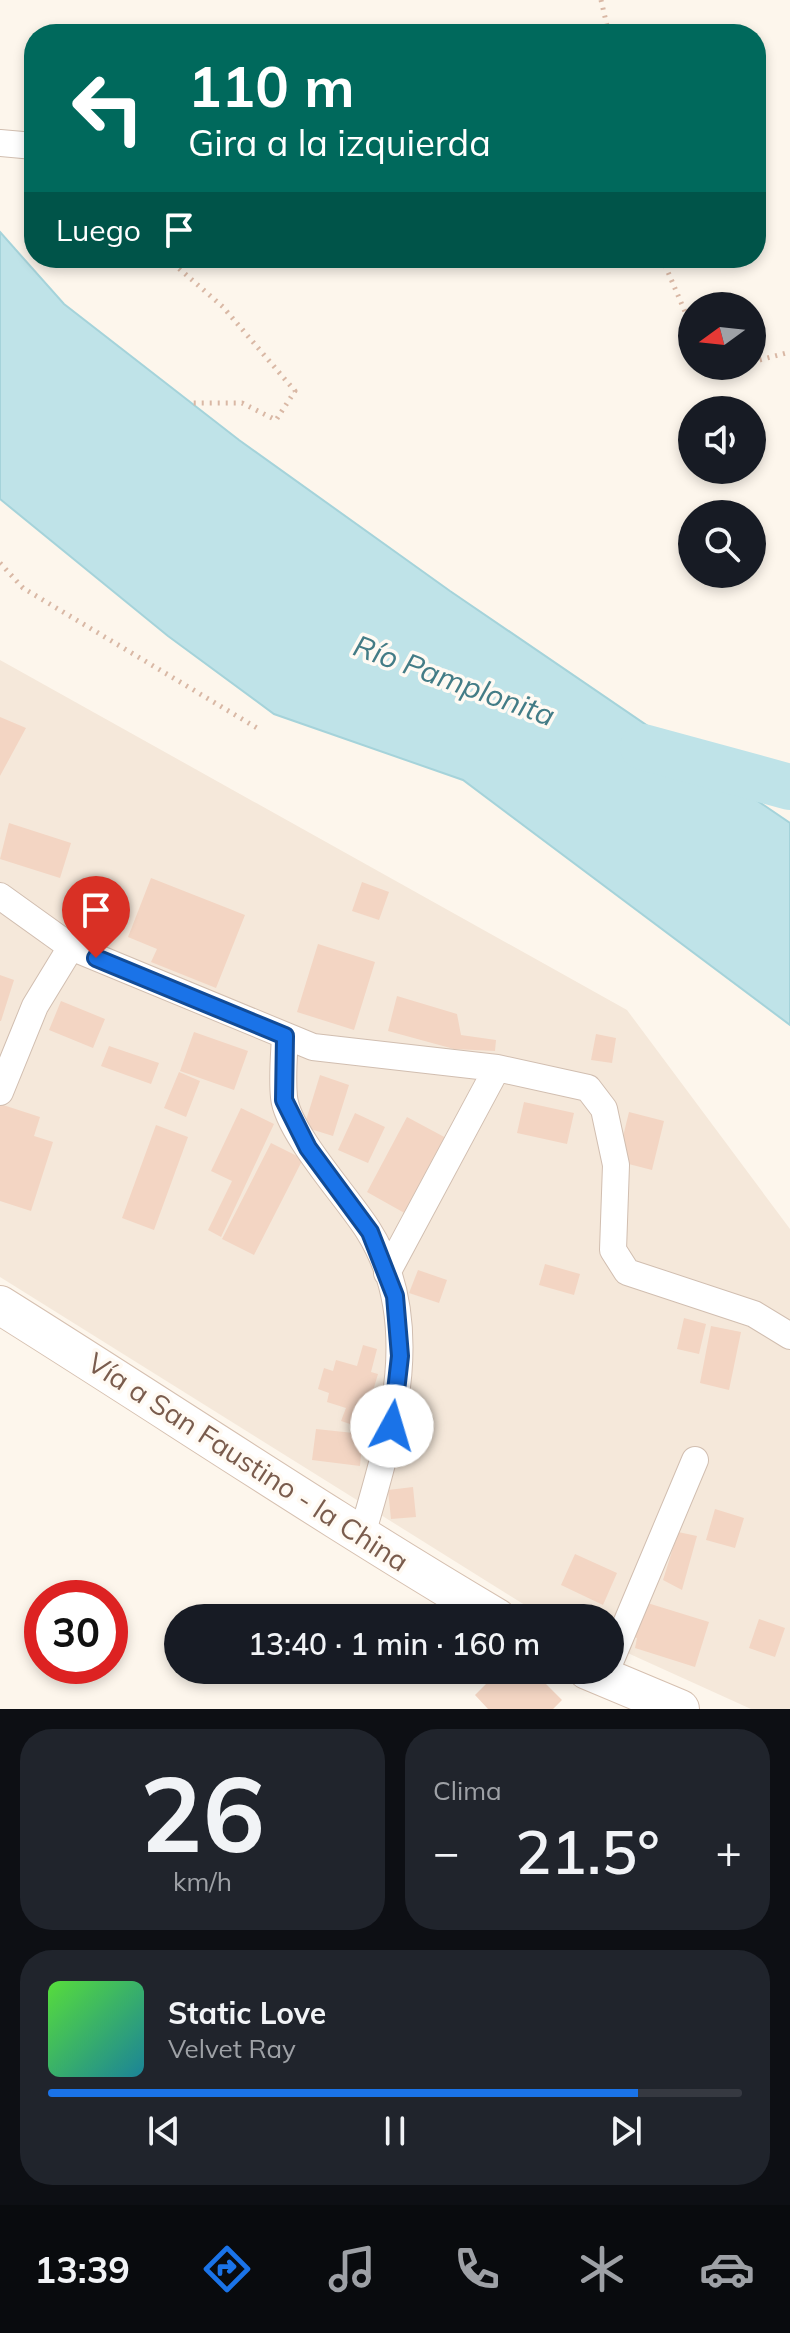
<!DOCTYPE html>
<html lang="es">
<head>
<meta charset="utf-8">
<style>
	:root { --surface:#171b24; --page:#20242c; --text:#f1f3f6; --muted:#9ea1a6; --line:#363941; --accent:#1a73e8 }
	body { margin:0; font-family:Mulish,sans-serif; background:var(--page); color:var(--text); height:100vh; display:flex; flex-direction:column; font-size:30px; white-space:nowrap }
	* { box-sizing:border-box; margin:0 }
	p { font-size:26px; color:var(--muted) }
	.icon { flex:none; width:44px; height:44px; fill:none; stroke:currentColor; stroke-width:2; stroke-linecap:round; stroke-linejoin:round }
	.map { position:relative; height:1709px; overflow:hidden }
	.panel { display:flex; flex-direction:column; gap:20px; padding:20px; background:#0d0f14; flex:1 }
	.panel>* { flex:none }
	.top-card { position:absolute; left:24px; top:24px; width:742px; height:244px; border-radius:32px; box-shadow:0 4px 12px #0003; background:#00695c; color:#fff; overflow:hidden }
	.needle { width:52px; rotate:255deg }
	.fabs { position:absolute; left:678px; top:292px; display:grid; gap:16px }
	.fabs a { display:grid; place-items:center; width:88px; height:88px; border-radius:50%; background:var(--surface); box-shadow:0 4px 12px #0003; font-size:40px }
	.speed { position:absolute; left:24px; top:1580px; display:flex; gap:16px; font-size:40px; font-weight:700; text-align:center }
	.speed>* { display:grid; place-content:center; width:104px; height:104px; border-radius:50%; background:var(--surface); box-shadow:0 4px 12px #0003; line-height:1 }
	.speed .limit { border:12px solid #d22; background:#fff; color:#111 }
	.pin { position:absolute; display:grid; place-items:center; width:68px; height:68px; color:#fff; margin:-82px -34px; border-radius:50% 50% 50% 0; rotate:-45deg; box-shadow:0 0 8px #0007 }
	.pin .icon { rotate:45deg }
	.me { position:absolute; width:88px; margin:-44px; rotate:6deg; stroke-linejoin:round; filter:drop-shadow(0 0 6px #0008) }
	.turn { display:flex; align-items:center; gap:28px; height:168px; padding:0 32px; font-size:36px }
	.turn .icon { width:104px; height:104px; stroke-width:2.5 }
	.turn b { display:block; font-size:56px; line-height:68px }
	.then { display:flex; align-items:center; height:76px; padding:0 32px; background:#0003; gap:16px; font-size:30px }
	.big { font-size:60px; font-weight:600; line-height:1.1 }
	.panel .tile { flex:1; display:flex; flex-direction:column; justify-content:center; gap:12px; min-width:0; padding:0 28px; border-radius:32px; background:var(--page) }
	.panel .dial { align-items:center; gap:0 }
	.dial b { font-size:104px; line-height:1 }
	.song { display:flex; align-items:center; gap:24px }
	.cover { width:96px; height:96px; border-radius:12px; background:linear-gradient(135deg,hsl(110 70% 55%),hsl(190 70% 35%)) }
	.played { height:8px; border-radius:4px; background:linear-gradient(90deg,var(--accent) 85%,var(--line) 85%) }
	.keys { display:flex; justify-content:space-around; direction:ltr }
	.heat { display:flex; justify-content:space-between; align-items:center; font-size:44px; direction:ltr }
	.panel .tiles { flex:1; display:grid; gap:20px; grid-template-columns:1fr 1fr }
	.tile:last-child { grid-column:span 2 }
	.trip { position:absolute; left:164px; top:1604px; width:460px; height:80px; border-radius:40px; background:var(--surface); box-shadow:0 4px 12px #0003; font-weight:600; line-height:80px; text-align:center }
	.dock { display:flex; height:128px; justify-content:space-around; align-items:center; background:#090b0e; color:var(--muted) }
	.dock .icon { width:56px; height:56px }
	.dock .current { color:var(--accent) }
	.dock b { font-size:36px; color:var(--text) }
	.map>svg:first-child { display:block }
	.residential { fill:#f5e8da }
	.water { fill:#bfe3e8; stroke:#a5d3da; stroke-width:2 }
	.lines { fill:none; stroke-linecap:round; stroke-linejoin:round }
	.river { stroke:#bfe3e8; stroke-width:46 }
	.building { fill:#f3d5c3 }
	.street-casing { stroke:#d1beb0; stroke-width:28 }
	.secondary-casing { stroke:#d6c0b0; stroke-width:40 }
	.path { stroke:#d9b8a5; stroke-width:5; stroke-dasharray:2 6; stroke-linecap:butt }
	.street { stroke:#fff; stroke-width:26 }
	.secondary { stroke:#fff; stroke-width:38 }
	.route-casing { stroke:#114b97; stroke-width:20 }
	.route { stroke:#1a73e8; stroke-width:14 }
	.labels { text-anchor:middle; stroke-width:7; stroke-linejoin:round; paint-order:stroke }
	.street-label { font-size:28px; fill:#7a5c4d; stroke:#fffaf3 }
	.water-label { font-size:30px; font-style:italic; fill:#437c86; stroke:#fffaf3 }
</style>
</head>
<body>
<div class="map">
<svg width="790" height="1709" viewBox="0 0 790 1709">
	<rect width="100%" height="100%" fill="#fdf6ec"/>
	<path class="residential" d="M0 660 627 1010 790 1229V1709H751L610 1645V1618H550L533 1610 0 1277Z"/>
	<path class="water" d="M0 232 64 304 239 440 450 591 790 823V1025L463 780 274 714 168 636 0 499Z"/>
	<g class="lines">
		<path class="river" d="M643 747 790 787"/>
	</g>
	<path class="building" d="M0 717 26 728 0 776Z
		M9 823 71 843 60 878 0 859Z
		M151 878 245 915 216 988 151 962 157 949 128 937Z
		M362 882 389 892 379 920 352 911Z
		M318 944 375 962 354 1030 297 1012Z
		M0 975 14 980 1 1021H0Z
		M397 996 457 1014 461 1035 496 1040 495 1051 454 1049 388 1031Z
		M61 1001 105 1019 93 1048 49 1030Z
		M194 1032 248 1051 234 1090 180 1071Z
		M596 1034 616 1038 612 1063 591 1060Z
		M109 1046 159 1063 151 1084 101 1066Z
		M179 1072 200 1081 186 1117 164 1108Z
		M320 1075 349 1085 333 1136 304 1127Z
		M524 1102 574 1113 567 1144 517 1133Z
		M0 1104 40 1117 34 1136 53 1142 31 1211 0 1201Z
		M241 1108 274 1124 221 1237 208 1230 232 1181 211 1171Z
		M629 1112 664 1121 652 1170 617 1161Z
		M355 1113 385 1127 368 1163 338 1150Z
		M407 1117 448 1139 408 1215 367 1192Z
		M156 1125 188 1137 154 1230 122 1218Z
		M271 1143 303 1159 254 1255 222 1239Z
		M545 1264 580 1274 574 1295 539 1285Z
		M418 1270 447 1280 439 1303 409 1293Z
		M684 1318 706 1324 699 1354 677 1349Z
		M711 1326 741 1332 729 1390 700 1383Z
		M363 1345 377 1349 371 1372 378 1374 362 1428 341 1421 346 1408 327 1402 329 1393 318 1389 324 1368 333 1371 336 1360 357 1366Z
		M316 1429 363 1434 360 1466 312 1460Z
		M413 1487 416 1517 391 1519 388 1490Z
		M715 1509 744 1518 735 1548 706 1540Z
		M678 1532 697 1536 682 1590 663 1580Z
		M575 1554 617 1573 603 1605 561 1585Z
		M641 1601 709 1622 695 1667 635 1648 637 1638 630 1636Z
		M759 1619 785 1628 775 1657 749 1648Z
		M500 1670H532L562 1700 553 1709H488L475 1695Z"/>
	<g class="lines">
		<defs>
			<path id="street" d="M0 143 34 146
				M0 896 71 947 313 1047 497 1068 588 1088 604 1109 616 1165 613 1250 627 1272 754 1314 790 1336
				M285 1036C284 1056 282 1077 284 1097 287 1132 348 1198 368 1230 428 1324 389 1441 361 1538
				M0 1092 35 1006 71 947
				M387 1273 497 1068
				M610 1662 695 1460"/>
			<path id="secondary" d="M0 1305C166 1409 328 1518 497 1618
				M587 1670 680 1709"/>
		</defs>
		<use href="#street" class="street-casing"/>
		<use href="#secondary" class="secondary-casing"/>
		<path class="path" d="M601 0 609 34
			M167 258 223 307 295 391 276 420 242 403H192
			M662 258 692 328
			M752 362 790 352
			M708 366 711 373 737 366
			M0 563 23 588 257 728"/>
		<use href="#street" class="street"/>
		<use href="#secondary" class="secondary"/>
	</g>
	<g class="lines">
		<defs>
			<path id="route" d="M96 958 285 1036 284 1100 308 1148 370 1232 395 1296 400 1356 392 1426"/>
		</defs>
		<use href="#route" class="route-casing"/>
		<use href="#route" class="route"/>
	</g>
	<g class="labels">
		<g class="street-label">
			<text transform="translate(248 1462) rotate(33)" y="10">Vía a San Faustino - la China</text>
		</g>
		<g class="water-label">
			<text transform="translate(454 681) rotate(20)" y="10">Río Pamplonita</text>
		</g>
	</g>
</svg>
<div class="fabs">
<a><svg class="needle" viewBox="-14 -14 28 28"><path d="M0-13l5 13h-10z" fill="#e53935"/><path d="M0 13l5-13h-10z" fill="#9ea1a6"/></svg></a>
<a><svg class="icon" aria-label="sound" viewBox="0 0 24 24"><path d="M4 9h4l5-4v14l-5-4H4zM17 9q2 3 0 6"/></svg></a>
<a><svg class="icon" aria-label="search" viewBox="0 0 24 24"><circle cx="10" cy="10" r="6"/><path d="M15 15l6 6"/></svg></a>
</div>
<div class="speed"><div class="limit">30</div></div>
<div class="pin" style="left:96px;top:958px;background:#d93025"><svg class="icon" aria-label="arrive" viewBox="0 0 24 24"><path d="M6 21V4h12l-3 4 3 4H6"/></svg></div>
<svg class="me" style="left:392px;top:1426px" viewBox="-20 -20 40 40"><circle r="19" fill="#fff"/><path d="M0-13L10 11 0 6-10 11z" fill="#1a73e8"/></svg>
<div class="trip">13:40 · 1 min · 160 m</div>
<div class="top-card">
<div class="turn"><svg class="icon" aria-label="left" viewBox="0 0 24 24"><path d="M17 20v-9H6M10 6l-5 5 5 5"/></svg><div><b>110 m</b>Gira a la izquierda</div></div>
<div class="then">Luego<svg class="icon" aria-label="arrive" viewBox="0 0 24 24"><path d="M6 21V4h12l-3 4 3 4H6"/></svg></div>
</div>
</div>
<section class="panel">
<div class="tiles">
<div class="tile dial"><b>26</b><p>km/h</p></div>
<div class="tile"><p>Clima</p>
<div class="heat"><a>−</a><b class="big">21.5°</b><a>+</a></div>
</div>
<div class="tile">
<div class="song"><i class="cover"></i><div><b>Static Love</b><p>Velvet Ray</p></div></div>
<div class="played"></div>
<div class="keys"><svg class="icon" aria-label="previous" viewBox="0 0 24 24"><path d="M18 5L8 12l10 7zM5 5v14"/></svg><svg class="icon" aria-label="pause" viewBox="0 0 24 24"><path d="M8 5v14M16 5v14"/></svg><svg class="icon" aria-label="next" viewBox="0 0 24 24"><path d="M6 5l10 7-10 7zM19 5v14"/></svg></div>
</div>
</div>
</section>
<nav class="dock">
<b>13:39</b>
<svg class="icon current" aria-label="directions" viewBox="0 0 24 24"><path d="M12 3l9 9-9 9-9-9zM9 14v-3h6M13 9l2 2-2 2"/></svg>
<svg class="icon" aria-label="music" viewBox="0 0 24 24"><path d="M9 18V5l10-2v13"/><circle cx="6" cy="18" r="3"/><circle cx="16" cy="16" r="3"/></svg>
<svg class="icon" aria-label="phone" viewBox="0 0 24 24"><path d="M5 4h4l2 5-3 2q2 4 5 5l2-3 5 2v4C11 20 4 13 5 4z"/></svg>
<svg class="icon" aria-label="climate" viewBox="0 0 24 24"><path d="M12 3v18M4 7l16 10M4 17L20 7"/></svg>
<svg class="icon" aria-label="car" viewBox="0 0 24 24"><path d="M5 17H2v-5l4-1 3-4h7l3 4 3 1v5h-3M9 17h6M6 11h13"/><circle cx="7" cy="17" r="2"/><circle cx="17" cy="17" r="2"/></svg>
</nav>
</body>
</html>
